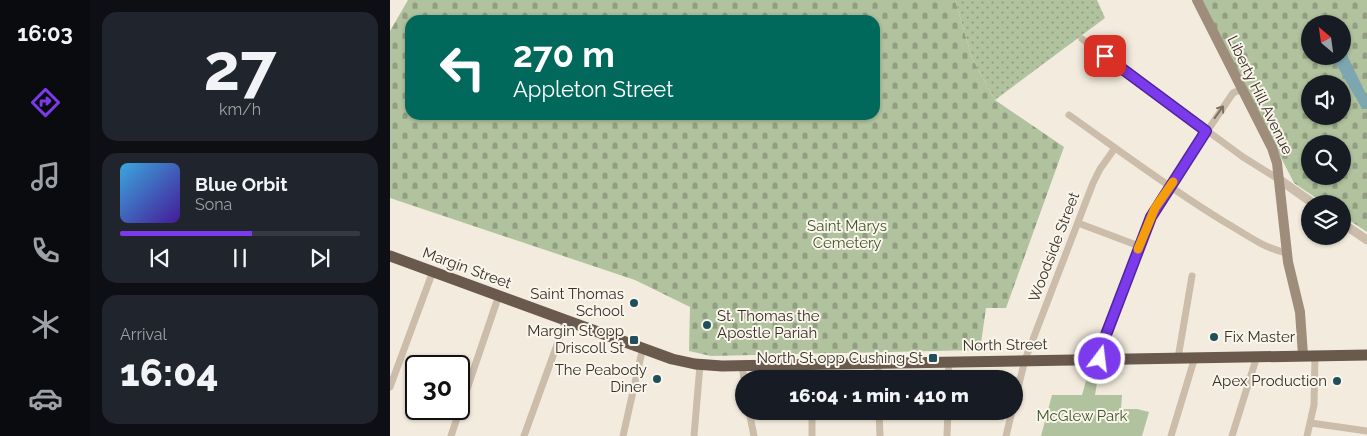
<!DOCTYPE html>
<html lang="en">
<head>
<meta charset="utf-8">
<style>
	:root { --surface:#171b24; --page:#20242c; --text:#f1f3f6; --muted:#9ea1a6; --line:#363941; --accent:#7c3aed }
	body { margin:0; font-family:Raleway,sans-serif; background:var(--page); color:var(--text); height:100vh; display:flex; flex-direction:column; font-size:19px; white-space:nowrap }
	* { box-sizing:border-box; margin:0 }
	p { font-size:16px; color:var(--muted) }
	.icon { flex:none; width:28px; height:28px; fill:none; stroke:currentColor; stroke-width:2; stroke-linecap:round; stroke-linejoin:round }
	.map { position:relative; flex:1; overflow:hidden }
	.sheet { display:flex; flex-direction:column; gap:12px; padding:12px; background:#0d0f14; width:300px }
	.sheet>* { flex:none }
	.hud { position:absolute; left:15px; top:15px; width:475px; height:105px; border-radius:15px; box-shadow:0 1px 4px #0004; background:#00695c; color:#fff; overflow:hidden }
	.needle { width:32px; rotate:331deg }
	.controls { position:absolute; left:911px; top:15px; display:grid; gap:10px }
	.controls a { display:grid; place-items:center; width:50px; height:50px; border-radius:50%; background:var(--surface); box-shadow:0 1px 4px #0004; font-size:25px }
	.speed { position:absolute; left:15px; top:355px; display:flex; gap:10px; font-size:25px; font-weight:700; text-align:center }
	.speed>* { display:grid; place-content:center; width:65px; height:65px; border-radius:50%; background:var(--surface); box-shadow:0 1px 4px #0004; line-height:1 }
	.speed .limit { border:2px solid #111; border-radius:8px; background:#fff; color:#111 }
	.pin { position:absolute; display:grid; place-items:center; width:42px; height:42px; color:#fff; margin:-21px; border-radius:10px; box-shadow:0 2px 8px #0006 }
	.me { position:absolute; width:55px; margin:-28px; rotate:15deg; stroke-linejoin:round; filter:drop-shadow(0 0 4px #0008) }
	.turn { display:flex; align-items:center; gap:18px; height:105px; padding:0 25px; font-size:22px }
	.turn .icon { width:65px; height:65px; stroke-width:2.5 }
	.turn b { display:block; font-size:35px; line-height:42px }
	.big { font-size:38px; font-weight:800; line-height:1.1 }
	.sheet .tile { flex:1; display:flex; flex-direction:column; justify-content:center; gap:8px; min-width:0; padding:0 18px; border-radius:15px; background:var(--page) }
	.sheet .dial { align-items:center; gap:0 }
	.dial b { font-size:65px; line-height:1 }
	.song { display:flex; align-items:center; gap:15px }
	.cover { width:60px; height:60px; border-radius:8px; background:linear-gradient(135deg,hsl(200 70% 55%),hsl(260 70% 35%)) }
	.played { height:5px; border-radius:2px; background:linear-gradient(90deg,var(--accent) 55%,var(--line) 55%) }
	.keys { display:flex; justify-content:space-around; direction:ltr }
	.trip { position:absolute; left:345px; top:370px; width:288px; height:50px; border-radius:25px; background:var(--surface); box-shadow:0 1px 4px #0004; font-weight:800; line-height:50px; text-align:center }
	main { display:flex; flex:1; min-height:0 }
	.tabs { display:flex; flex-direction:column; width:90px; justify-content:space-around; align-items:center; background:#090b0e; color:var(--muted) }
	.tabs .icon { width:35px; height:35px }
	.tabs .current { color:var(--accent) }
	.tabs b { font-size:22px; color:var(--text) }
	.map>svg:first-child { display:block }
	.grass { fill:url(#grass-dots) }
	.cemetery { fill:url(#cemetery-stones); fill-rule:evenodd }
	.park { fill:#b1c29e }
	.water { fill:#7da7b0 }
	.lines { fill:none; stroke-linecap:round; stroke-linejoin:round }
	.minor { stroke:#cbbdaa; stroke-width:7 }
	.tertiary { stroke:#cbbdaa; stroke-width:9 }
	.secondary { stroke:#9f8d7b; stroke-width:10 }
	.trunk { stroke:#6a5a4e; stroke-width:11 }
	.oneway { stroke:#7a6f63 }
	.route-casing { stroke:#51269a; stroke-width:12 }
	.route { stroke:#7c3aed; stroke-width:9 }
	.slow { stroke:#f59e0b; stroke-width:9 }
	.poi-dot { fill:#1f4f5a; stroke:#faf5eb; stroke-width:2 }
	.labels { text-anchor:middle; stroke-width:4; stroke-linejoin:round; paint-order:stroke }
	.street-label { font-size:15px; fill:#383029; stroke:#faf5eb }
	.park-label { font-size:15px; fill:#42572d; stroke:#faf5eb }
	.poi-label { font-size:15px; fill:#383029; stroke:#faf5eb; text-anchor:end }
</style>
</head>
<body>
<main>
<nav class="tabs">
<b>16:03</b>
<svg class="icon current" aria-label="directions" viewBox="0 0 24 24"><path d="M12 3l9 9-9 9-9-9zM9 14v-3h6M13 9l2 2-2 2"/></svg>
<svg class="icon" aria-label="music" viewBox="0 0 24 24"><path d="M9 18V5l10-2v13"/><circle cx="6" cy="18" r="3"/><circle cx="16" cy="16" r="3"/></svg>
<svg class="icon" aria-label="phone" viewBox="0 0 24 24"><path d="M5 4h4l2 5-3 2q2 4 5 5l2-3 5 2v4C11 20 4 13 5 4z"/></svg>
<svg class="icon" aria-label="climate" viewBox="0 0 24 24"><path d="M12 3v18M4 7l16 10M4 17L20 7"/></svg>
<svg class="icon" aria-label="car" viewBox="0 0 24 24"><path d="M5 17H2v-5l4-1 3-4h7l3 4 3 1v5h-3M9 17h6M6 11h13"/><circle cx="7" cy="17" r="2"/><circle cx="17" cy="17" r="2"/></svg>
</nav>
<section class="sheet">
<div class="tile dial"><b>27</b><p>km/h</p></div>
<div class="tile">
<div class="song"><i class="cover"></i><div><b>Blue Orbit</b><p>Sona</p></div></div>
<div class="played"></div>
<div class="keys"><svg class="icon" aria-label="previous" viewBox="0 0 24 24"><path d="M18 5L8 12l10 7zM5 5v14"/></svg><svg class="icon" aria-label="pause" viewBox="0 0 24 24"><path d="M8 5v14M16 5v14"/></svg><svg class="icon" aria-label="next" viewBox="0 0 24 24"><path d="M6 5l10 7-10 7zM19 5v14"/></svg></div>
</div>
<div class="tile"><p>Arrival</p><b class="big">16:04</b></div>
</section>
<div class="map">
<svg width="977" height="436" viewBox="0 0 977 436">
	<defs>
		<pattern id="grass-dots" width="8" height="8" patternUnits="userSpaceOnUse" patternTransform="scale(1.25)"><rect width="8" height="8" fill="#b1c29e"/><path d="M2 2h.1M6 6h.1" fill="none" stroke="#919e81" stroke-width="1.8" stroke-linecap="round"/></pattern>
		<pattern id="cemetery-stones" width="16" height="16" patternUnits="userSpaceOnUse" patternTransform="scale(1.25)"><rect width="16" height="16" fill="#b1c29e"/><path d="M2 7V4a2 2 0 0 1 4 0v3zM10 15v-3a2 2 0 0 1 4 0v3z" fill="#919e81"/></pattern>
	</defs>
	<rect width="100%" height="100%" fill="#f3ecde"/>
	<path class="grass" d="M565 0H707L715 18 605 100 582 58Z"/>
	<path class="cemetery" d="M18 0H565L582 58 605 100 674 147 616 308H596L590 350 321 356 299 351 300 307 245 280 0 198V31ZM20 20H485V115H20Z
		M810 0H977V232L953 216 952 204H935L904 183ZM920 24H952V56H920ZM920 84H952V116H920ZM920 144H952V176H920Z"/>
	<path class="park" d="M710 366 705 395H732L731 409H747L759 412 752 436H651L662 395H692L700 367Z"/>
	<path class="water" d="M953 28 957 55 977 96V109H972L970 105 946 64 944 56H952Z"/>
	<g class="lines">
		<path class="minor" d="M692 39 853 157 890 180
			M679 115C730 151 779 188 833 221 854 233 873 248 897 253
			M688 223 749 246
			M788 358 802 276
			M709 359 713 340 765 208 843 93 852 89
			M488 363V379
			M422 364V379
			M352 366 354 379
			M558 379 559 361
			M0 387 43 271
			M624 404 635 360 703 183 710 169 725 148
			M359 411 364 436
			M422 411V436
			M489 411 490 436
			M921 423 977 431
			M61 436 109 295
			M134 436 176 320
			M233 436 253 347
			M304 436 310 365
			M557 436 558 411
			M616 436 622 411
			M781 436 805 357
			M842 436 867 356
			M917 436 924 405 925 355"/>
		<path class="tertiary" d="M890 180 924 204
			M952 223 977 240"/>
		<path class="secondary" d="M807 0 882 148 887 163 898 262 910 312 913 355"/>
		<path class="trunk" d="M0 256 282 359 305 364 332 366 977 355"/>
	</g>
	<defs><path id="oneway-shaft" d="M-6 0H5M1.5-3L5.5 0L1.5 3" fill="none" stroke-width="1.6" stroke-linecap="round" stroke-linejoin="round" transform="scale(1.25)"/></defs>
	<use class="oneway" href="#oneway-shaft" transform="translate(829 112) rotate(-54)"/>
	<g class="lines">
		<defs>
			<path id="route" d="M710 359 714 340 761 217 816 131 715 56"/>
		</defs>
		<use href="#route" class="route-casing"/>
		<use href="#route" class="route"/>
		<path class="slow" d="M748 249 765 208 783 182"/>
	</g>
	<g class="poi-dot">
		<circle cx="244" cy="303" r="5"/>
		<circle cx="317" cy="325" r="5"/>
		<circle cx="824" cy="337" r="5"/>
		<rect x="239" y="335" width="10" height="10" rx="2.5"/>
		<rect x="538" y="353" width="10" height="10" rx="2.5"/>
		<circle cx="267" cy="379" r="5"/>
		<circle cx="947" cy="381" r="5"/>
	</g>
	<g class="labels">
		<g class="street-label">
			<text transform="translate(870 95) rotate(64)" y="5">Liberty Hill Avenue</text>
			<text transform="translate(664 247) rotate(-69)" y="5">Woodside Street</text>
			<text transform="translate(77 268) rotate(20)" y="5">Margin Street</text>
			<text transform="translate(615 345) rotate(-1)" y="5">North Street</text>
		</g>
		<g class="park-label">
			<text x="457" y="231">Saint Marys<tspan x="457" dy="17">Cemetery</tspan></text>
			<text x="692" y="421">McGlew Park</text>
		</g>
		<g class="poi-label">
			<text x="234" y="299">Saint Thomas<tspan x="234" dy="17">School</tspan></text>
			<text x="327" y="321" text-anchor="start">St. Thomas the<tspan x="327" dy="17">Apostle Pariah</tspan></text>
			<text x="234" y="336">Margin St opp<tspan x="234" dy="17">Driscoll St</tspan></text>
			<text x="834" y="342" text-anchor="start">Fix Master</text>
			<text x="533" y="363">North St opp Cushing St</text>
			<text x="257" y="375">The Peabody<tspan x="257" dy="17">Diner</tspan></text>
			<text x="937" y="386">Apex Production</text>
		</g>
	</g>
</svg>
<div class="controls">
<a><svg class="needle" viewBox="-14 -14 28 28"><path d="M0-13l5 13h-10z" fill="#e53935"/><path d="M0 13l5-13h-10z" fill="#9ea1a6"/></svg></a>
<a><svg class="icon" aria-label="sound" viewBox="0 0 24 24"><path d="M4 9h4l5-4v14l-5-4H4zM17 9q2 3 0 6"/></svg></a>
<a><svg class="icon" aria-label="search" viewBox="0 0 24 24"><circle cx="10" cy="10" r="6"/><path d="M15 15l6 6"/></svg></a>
<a><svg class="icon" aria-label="layers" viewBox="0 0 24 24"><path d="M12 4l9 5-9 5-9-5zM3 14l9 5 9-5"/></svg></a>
</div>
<div class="speed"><div class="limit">30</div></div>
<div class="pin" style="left:715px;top:56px;background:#d93025"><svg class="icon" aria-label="arrive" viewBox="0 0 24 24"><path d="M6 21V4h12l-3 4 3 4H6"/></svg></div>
<svg class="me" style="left:710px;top:359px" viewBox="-20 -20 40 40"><circle r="17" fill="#7c3aed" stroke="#fff" stroke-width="3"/><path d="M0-11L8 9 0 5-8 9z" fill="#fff"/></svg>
<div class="trip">16:04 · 1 min · 410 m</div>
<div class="hud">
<div class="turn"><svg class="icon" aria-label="left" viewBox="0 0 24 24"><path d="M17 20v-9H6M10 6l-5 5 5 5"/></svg><div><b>270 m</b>Appleton Street</div></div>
</div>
</div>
</main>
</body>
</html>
